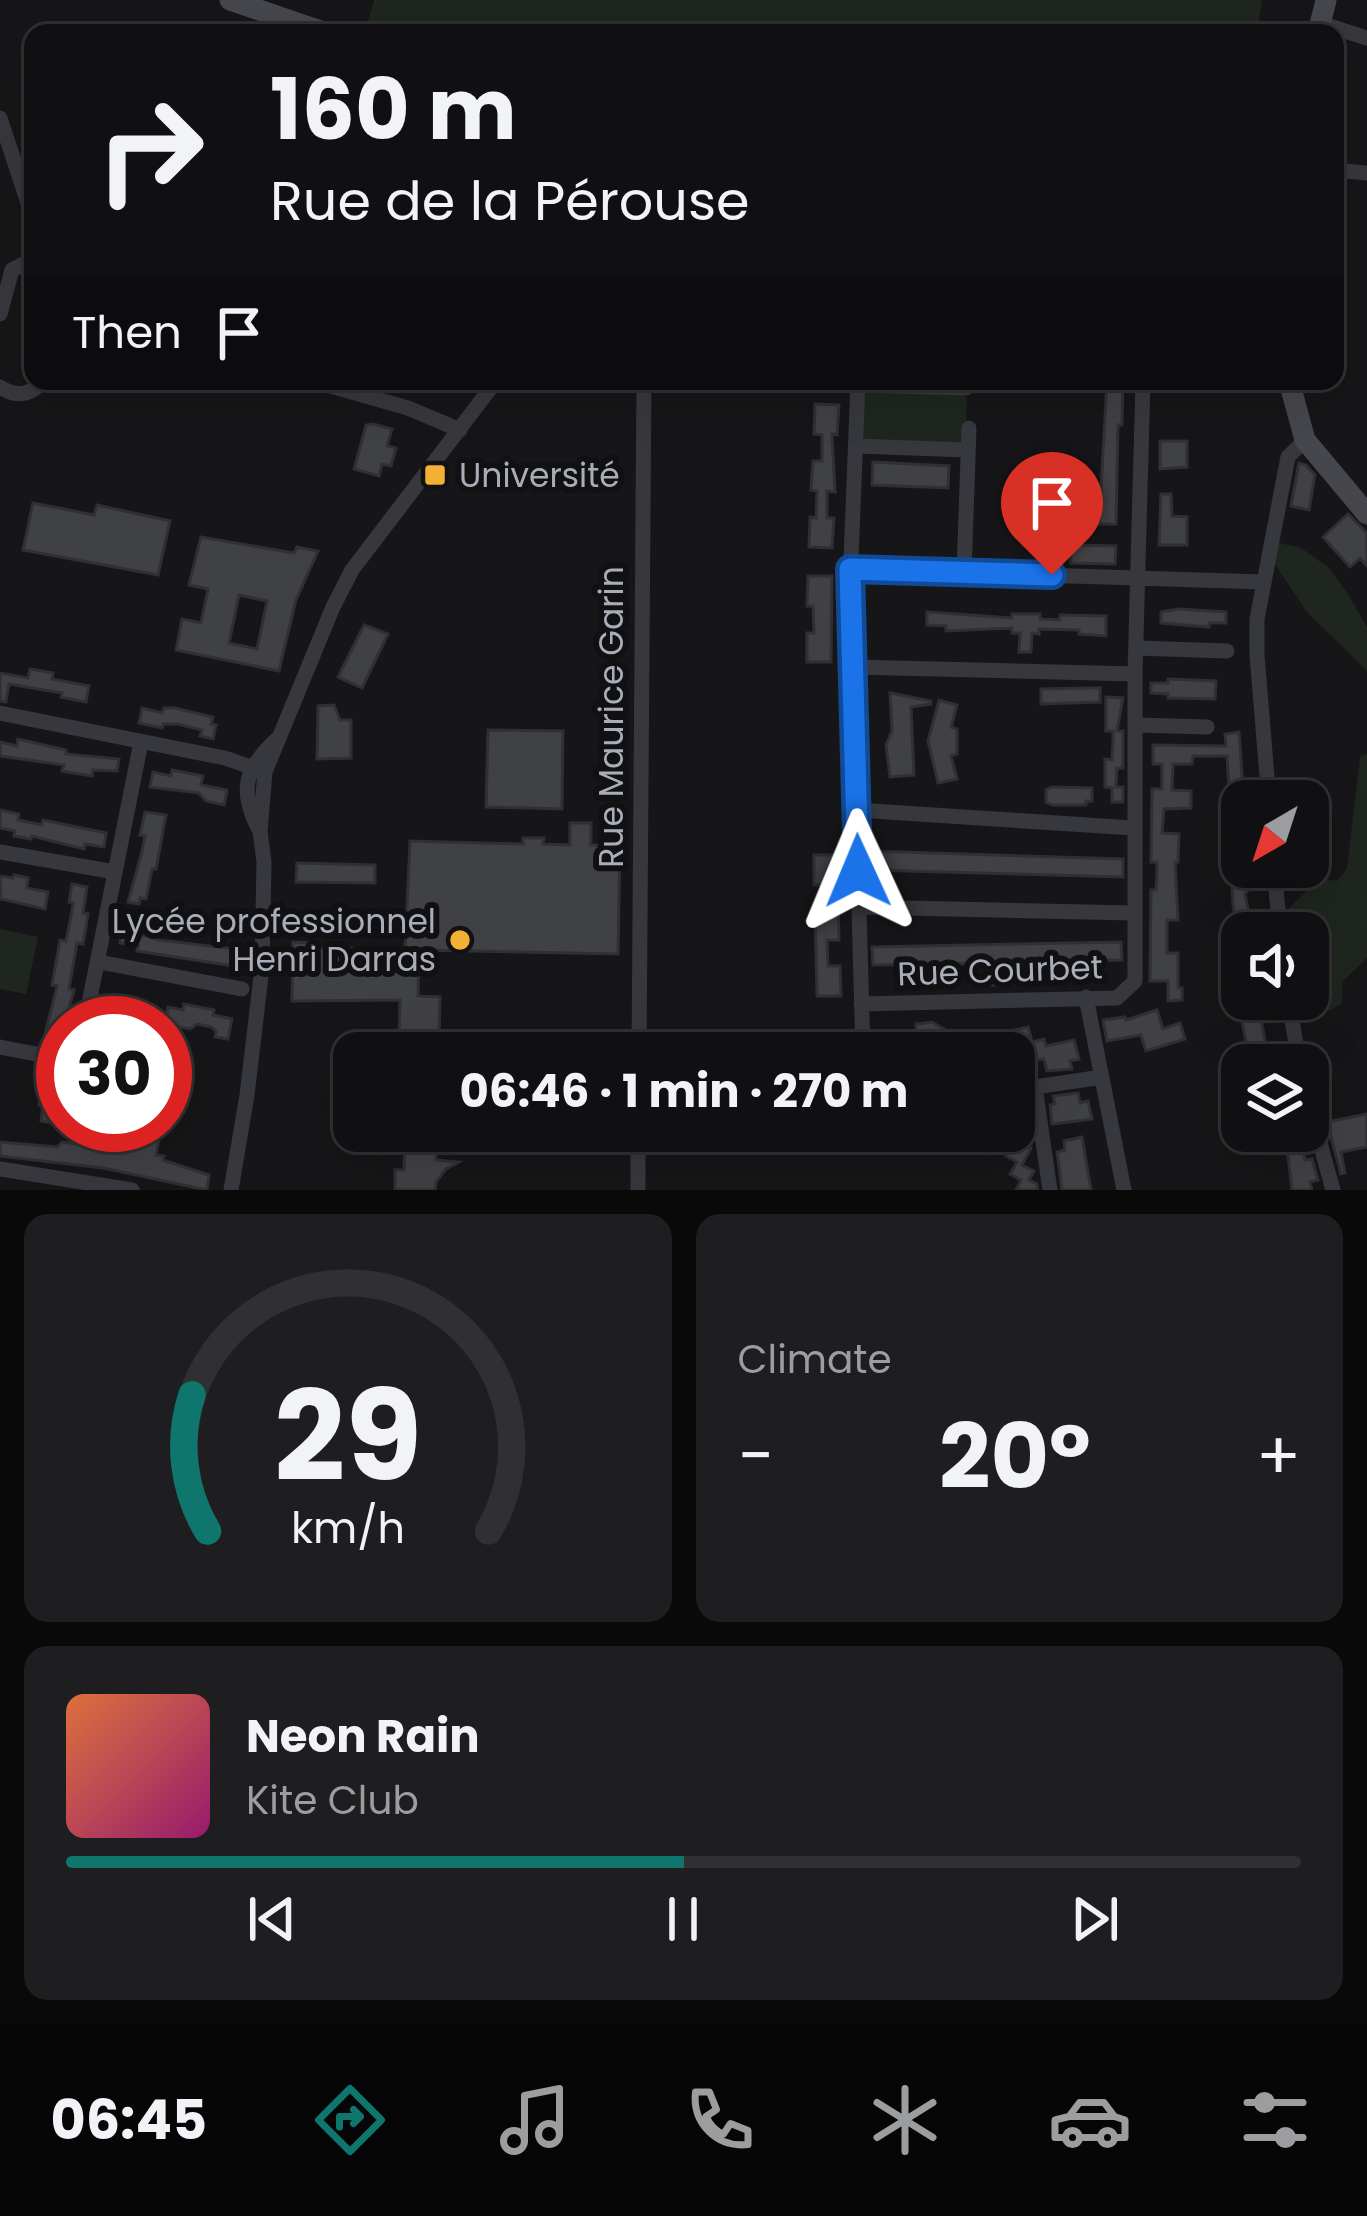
<!DOCTYPE html>
<html lang="en">
<head>
<meta charset="utf-8">
<style>
	:root { --surface:#101012; --page:#1e1e20; --text:#f1f3f6; --muted:#9c9d9f; --line:#303032; --accent:#0f766e }
	body { margin:0; font-family:Poppins,sans-serif; background:var(--page); color:var(--text); height:100vh; display:flex; flex-direction:column; font-size:45px; white-space:nowrap }
	* { box-sizing:border-box; margin:0 }
	p { font-size:39px; color:var(--muted) }
	.icon { flex:none; width:66px; height:66px; fill:none; stroke:currentColor; stroke-width:2; stroke-linecap:round; stroke-linejoin:round }
	.map { position:relative; height:1190px; overflow:hidden }
	.drawer { display:flex; flex-direction:column; gap:24px; padding:24px; background:#09090a; flex:1 }
	.drawer>* { flex:none }
	.banner { position:absolute; left:24px; top:24px; width:1320px; height:366px; border-radius:24px; box-shadow:0 12px 48px #0002,0 0 0 3px var(--line); background:#101012; color:var(--text); overflow:hidden }
	.needle { width:78px; rotate:219deg }
	.fabs { position:absolute; left:1221px; top:780px; display:grid; gap:24px }
	.fabs a { display:grid; place-items:center; width:108px; height:108px; border-radius:24px; background:var(--surface); box-shadow:0 12px 48px #0002,0 0 0 3px var(--line); font-size:60px }
	.speed { position:absolute; left:36px; top:996px; display:flex; gap:24px; font-size:60px; font-weight:700; text-align:center }
	.speed>* { display:grid; place-content:center; width:156px; height:156px; border-radius:50%; background:var(--surface); box-shadow:0 12px 48px #0002,0 0 0 3px var(--line); line-height:1 }
	.speed .limit { border:18px solid #d22; background:#fff; color:#111 }
	.pin { position:absolute; display:grid; place-items:center; width:102px; height:102px; color:#fff; margin:-123px -51px; border-radius:50% 50% 50% 0; rotate:-45deg; box-shadow:0 0 12px #0007 }
	.pin .icon { rotate:45deg }
	.me { position:absolute; width:132px; margin:-66px; rotate:359deg; stroke-linejoin:round; filter:drop-shadow(0 0 9px #0008) }
	.turn { display:flex; align-items:center; gap:42px; height:252px; padding:0 48px; font-size:54px }
	.turn .icon { width:156px; height:156px; stroke-width:2.5 }
	.turn b { display:block; font-size:84px; line-height:102px }
	.then { display:flex; align-items:center; height:114px; padding:0 48px; background:#0003; gap:24px; font-size:45px }
	.big { font-size:90px; font-weight:700; line-height:1.1 }
	.drawer .widget { flex:1; display:flex; flex-direction:column; justify-content:center; gap:18px; min-width:0; padding:0 42px; border-radius:24px; background:var(--page) }
	.drawer .dial { align-items:center; gap:0 }
	.dial svg { height:312px; overflow:visible; fill:none; stroke:var(--line); stroke-width:7; stroke-linecap:round; text-anchor:middle }
	.dial text { fill:var(--text); stroke:none }
	.song { display:flex; align-items:center; gap:36px }
	.cover { width:144px; height:144px; border-radius:18px; background:linear-gradient(135deg,hsl(20 70% 55%),hsl(320 70% 35%)) }
	.played { height:12px; border-radius:6px; background:linear-gradient(90deg,var(--accent) 50%,var(--line) 50%) }
	.keys { display:flex; justify-content:space-around; direction:ltr }
	.heat { display:flex; justify-content:space-between; align-items:center; font-size:66px; direction:ltr }
	.drawer .tiles { flex:1; display:grid; gap:24px; grid-template-columns:1fr 1fr }
	.widget:last-child { grid-column:span 2 }
	.trip { position:absolute; left:333px; top:1032px; width:702px; height:120px; border-radius:24px; background:var(--surface); box-shadow:0 12px 48px #0002,0 0 0 3px var(--line); font-weight:700; line-height:120px; text-align:center }
	.dock { display:flex; height:192px; justify-content:space-around; align-items:center; background:#060607; color:var(--muted) }
	.dock .icon { width:84px; height:84px }
	.dock .active { color:var(--accent) }
	.dock b { font-size:54px; color:var(--text) }
	.map>svg:first-child { display:block }
	.green { fill:#1e261f }
	.building { fill:#404145; stroke:#303034; stroke-width:3; fill-rule:evenodd }
	.lines { fill:none; stroke-linecap:round; stroke-linejoin:round }
	.street { stroke:#37383d; stroke-width:15 }
	.secondary { stroke:#45474d; stroke-width:21 }
	.route-casing { stroke:#114b97; stroke-width:30 }
	.route { stroke:#1a73e8; stroke-width:21 }
	.poi-dot { fill:#f2b134; stroke:#111113; stroke-width:4.5 }
	.labels { text-anchor:middle; stroke-width:12; stroke-linejoin:round; paint-order:stroke }
	.poi-label { font-size:33px; fill:#a8adb8; stroke:#111113; text-anchor:start }
	.street-label { font-size:33px; fill:#a8adb8; stroke:#111113 }
</style>
</head>
<body>
<div class="map">
<svg width="1367" height="1190" viewBox="0 0 1367 1190">
	<rect width="100%" height="100%" fill="#161618"/>
	<path class="green" d="M374 0H1262L1257 33H365Z
		M868 389 961 393 967 397 966 442 960 447 867 443 862 436 863 394Z
		M1277 543 1300 547 1329 568 1347 593 1367 627V671L1307 612 1274 563Z
		M1367 754V958L1342 982V1004L1328 1011 1317 988 1308 982V933H1292L1286 911 1320 878 1337 881 1347 868 1360 757Z
		M0 929 38 937 26 994 0 989Z"/>
	<path class="building" d="M1107 381H1123L1122 425H1118L1116 524H1099Z
		M815 404 839 405 837 435 832 434 835 492 827 491V518H834L832 548 809 547 810 517 816 518 817 491 811 490 813 461H822V435L814 434Z
		M373 424 392 429 387 446 396 448 391 466 382 464 379 476 354 469 366 425Z
		M1160 441H1187V467L1160 469Z
		M873 462 949 466 948 488 872 485Z
		M1299 463 1306 465 1315 475 1309 510 1291 506Z
		M1161 494H1171L1172 516 1187 517V545H1159Z
		M33 503 94 515 97 505 170 521 158 575 23 550Z
		M1348 514 1367 533V566L1360 558 1350 567 1323 537Z
		M201 537 294 553 297 547 318 551 296 600 279 671 176 650 182 619 201 623 208 589 189 585ZM239 595 267 601 257 649 229 643Z
		M1071 545 1116 546 1115 564 1071 563Z
		M808 576H832L831 662H807V633H814L813 606H807Z
		M1179 609 1226 612V623H1209V627L1161 623V612Z
		M927 612 1012 618V614H1040V619L1060 620V615L1106 616V636L1079 634V630L1039 629V634L1032 633 1031 652H1019L1020 633H1012V628L946 631V626L927 625Z
		M364 625 388 634 362 688 338 677Z
		M30 669 53 673 52 679 89 686 86 702 61 697 62 693 9 684 6 702 0 701V673L28 678Z
		M1168 679 1216 681 1215 699 1168 698V694L1151 693V683H1168Z
		M1086 688H1100V702L1041 704V689Z
		M890 693 931 701V704L911 707 914 775 890 777 886 745 892 731Z
		M1106 697 1123 698 1117 731H1123V768H1117L1116 787H1123V802H1112V788L1105 787V759L1112 760 1113 744V731H1106Z
		M939 700 957 705 951 727 957 729V754L951 756 957 779 938 783 928 741Z
		M334 705 340 720H351V758L317 759 318 706Z
		M142 708 162 713 164 708H175L213 717 211 724 216 725 213 739 200 736 202 730 178 724H163L162 728 139 723Z
		M488 730 563 731 562 809 486 807Z
		M1239 732 1244 801 1242 867H1247L1249 889 1245 894 1252 928 1238 931 1233 905 1230 839H1224L1223 821 1224 801H1230L1227 756H1193L1192 764H1173L1172 790 1191 791V808L1164 809 1162 833 1179 834 1178 862H1175L1178 920H1167V953H1178V988H1182V1000L1168 1001V981H1150L1151 890H1156L1157 874V862H1151L1152 789H1162V764H1153V745L1226 746 1225 734Z
		M18 739 66 750V754L119 759 117 771 93 770 92 776 62 771 64 765 0 756V742L17 746Z
		M172 770 203 776 201 785 227 790 224 805 206 801 199 793 150 787 153 772 171 776Z
		M1052 787 1092 788V801H1086V805H1052L1046 802V790Z
		M0 810 19 814 18 820 42 825 43 820 106 833 104 847 85 844 84 849 32 836 31 839 14 836 15 831 0 828Z
		M145 812 166 815 156 869H152L146 899 140 898 139 904 128 902 142 851 145 836 140 835Z
		M570 823H591V845L620 846 618 954 419 950 418 996 440 997 439 1038 460 1041V1048L438 1047V1053H406V1039L399 1038 400 1000 292 1001 293 942 312 943V948L405 949 410 841 523 844V838H544L543 844 570 845Z
		M869 851 1123 859V877L870 870Z
		M814 855H837L839 940H827L828 966H840L841 996H817L815 912 824 911 822 885H814Z
		M297 863 375 865V883L296 882Z
		M14 875 28 878 27 888 48 892 45 909 1 899 0 876 13 878Z
		M72 884 87 887 83 913 88 914 83 944 77 943 69 989 74 990 59 1045 43 1042 57 986 52 985 60 940 66 941 72 911 73 903 69 902Z
		M122 929 159 940 243 950 240 967 137 951 138 946 120 943Z
		M1121 942 1122 960 1001 963 1002 985H988L987 963 937 964 938 987H925L924 964 873 965 872 947Z
		M1248 999H1258L1269 1065H1244L1249 1058 1242 1021 1251 1018Z
		M184 1004 214 1010 213 1015 232 1019 228 1039 215 1037 216 1031 211 1027 197 1024 190 1029 165 1024 168 1007 183 1010Z
		M1157 1010 1163 1029 1180 1023 1185 1039 1146 1051 1141 1035 1107 1041 1103 1020 1125 1017 1126 1020Z
		M932 1022 961 1039 963 1034 998 1053H875V1037L916 1034V1024Z
		M1028 1027 1032 1042 1044 1039 1046 1046 1074 1040 1079 1059 1070 1061 1072 1069 1047 1071 1044 1059 1016 1061 1013 1050 1005 1052 1001 1033Z
		M45 1075 61 1078 56 1108 60 1109 57 1124 41 1121 43 1106 39 1105Z
		M1078 1093 1080 1103 1088 1101 1092 1119 1052 1124 1050 1105 1055 1104 1053 1096Z
		M1367 1114V1147L1341 1152 1345 1173 1341 1174 1327 1122Z
		M1014 1123 1026 1130 1021 1142 1031 1148 1022 1165 1034 1171 1029 1180 1037 1184 1038 1190H1016L1021 1180 1010 1174 1017 1162 1006 1156 1012 1144 990 1131H1014Z
		M405 1131H437L436 1160 459 1162 446 1169 436 1182 435 1190H395V1170H404Z
		M1285 1131H1299L1305 1160 1312 1159 1318 1180 1310 1182 1312 1190H1292Z
		M140 1136 159 1139 156 1155 164 1156 163 1160 209 1175 207 1190 103 1168 0 1156V1142L57 1147 62 1142 132 1151 133 1146 138 1147Z
		M1082 1137 1091 1190H1062L1057 1152 1065 1150 1064 1141Z"/>
	<g class="lines">
		<path class="street" d="M1320 23 1367 38
			M0 118 33 218
			M1335 170 1367 173
			M0 314 12 270 33 259
			M313 381 408 408 460 430
			M858 381 850 585 863 1053
			M858 385 966 388 972 381
			M0 387C16 397 30 396 43 381
			M856 446 968 450
			M851 569 1263 582
			M964 573 969 428
			M1136 648 1227 651
			M853 667 1135 674
			M0 713 225 758 265 772
			M1137 725 1207 727
			M1269 801 1257 655V619L1288 457 1305 440
			M857 810 1133 828
			M258 828C238 788 246 768 277 739
			M0 852 115 872
			M1274 867 1280 933
			M859 907 1133 913
			M99 962 242 989
			M1086 997 1124 1190
			M1288 999 1300 1065
			M861 1004 1117 998 1135 981V674L1143 381
			M85 1023 141 742
			M0 1047 63 1059
			M639 1053 644 381
			M1308 1100 1333 1190
			M0 1169 132 1190
			M231 1190 247 1095 262 968 264 862 260 831 265 772 333 607 352 570 496 381
			M638 1190V1131
			M1050 1190 1035 1087 1102 1077"/>
		<path class="secondary" d="M230 0 326 33
			M1318 33 1326 0
			M1289 381 1305 440 1367 514"/>
	</g>
	<g class="lines">
		<defs>
			<path id="route" d="M858 871 850 569 1052 575"/>
		</defs>
		<use href="#route" class="route-casing"/>
		<use href="#route" class="route"/>
	</g>
	<g class="poi-dot">
		<rect x="423" y="463" width="24" height="24" rx="6"/>
		<circle cx="460" cy="940" r="12"/>
	</g>
	<g class="labels">
		<g class="poi-label">
			<text x="459" y="487">Université</text>
			<text x="436" y="933" text-anchor="end">Lycée professionnel<tspan x="436" dy="38">Henri Darras</tspan></text>
		</g>
		<g class="street-label">
			<text transform="translate(611 717) rotate(-90)" y="12">Rue Maurice Garin</text>
			<text transform="translate(1000 970) rotate(-2)" y="12">Rue Courbet</text>
		</g>
	</g>
</svg>
<div class="fabs">
<a><svg class="needle" viewBox="-14 -14 28 28"><path d="M0-13l5 13h-10z" fill="#e53935"/><path d="M0 13l5-13h-10z" fill="#9c9d9f"/></svg></a>
<a><svg class="icon" aria-label="sound" viewBox="0 0 24 24"><path d="M4 9h4l5-4v14l-5-4H4zM17 9q2 3 0 6"/></svg></a>
<a><svg class="icon" aria-label="layers" viewBox="0 0 24 24"><path d="M12 4l9 5-9 5-9-5zM3 14l9 5 9-5"/></svg></a>
</div>
<div class="speed"><div class="limit">30</div></div>
<div class="pin" style="left:1052px;top:575px;background:#d93025"><svg class="icon" aria-label="arrive" viewBox="0 0 24 24"><path d="M6 21V4h12l-3 4 3 4H6"/></svg></div>
<svg class="me" style="left:858px;top:871px" viewBox="-20 -20 40 40"><path d="M0-17L14 15 0 8-14 15z" fill="#1a73e8" stroke="#fff" stroke-width="4"/></svg>
<div class="trip">06:46 · 1 min · 270 m</div>
<div class="banner">
<div class="turn"><svg class="icon" aria-label="right" viewBox="0 0 24 24"><path d="M7 20v-9h11M14 6l5 5-5 5"/></svg><div><b>160 m</b>Rue de la Pérouse</div></div>
<div class="then">Then<svg class="icon" aria-label="arrive" viewBox="0 0 24 24"><path d="M6 21V4h12l-3 4 3 4H6"/></svg></div>
</div>
</div>
<section class="drawer">
<div class="tiles">
<div class="widget dial"><svg viewBox="0 0 100 80">
<path d="M14 69A42 42 0 1 1 86 69"/>
<path d="M14 69A42 42 0 0 1 10 34" stroke="#0f766e"/>
<text x="50" y="56" font-size="32" font-weight="700">29</text>
<text x="50" y="72" font-size="11">km/h</text>
</svg></div>
<div class="widget"><p>Climate</p>
<div class="heat"><a>−</a><b class="big">20°</b><a>+</a></div>
</div>
<div class="widget">
<div class="song"><i class="cover"></i><div><b>Neon Rain</b><p>Kite Club</p></div></div>
<div class="played"></div>
<div class="keys"><svg class="icon" aria-label="previous" viewBox="0 0 24 24"><path d="M18 5L8 12l10 7zM5 5v14"/></svg><svg class="icon" aria-label="pause" viewBox="0 0 24 24"><path d="M8 5v14M16 5v14"/></svg><svg class="icon" aria-label="next" viewBox="0 0 24 24"><path d="M6 5l10 7-10 7zM19 5v14"/></svg></div>
</div>
</div>
</section>
<nav class="dock">
<b>06:45</b>
<svg class="icon active" aria-label="directions" viewBox="0 0 24 24"><path d="M12 3l9 9-9 9-9-9zM9 14v-3h6M13 9l2 2-2 2"/></svg>
<svg class="icon" aria-label="music" viewBox="0 0 24 24"><path d="M9 18V5l10-2v13"/><circle cx="6" cy="18" r="3"/><circle cx="16" cy="16" r="3"/></svg>
<svg class="icon" aria-label="phone" viewBox="0 0 24 24"><path d="M5 4h4l2 5-3 2q2 4 5 5l2-3 5 2v4C11 20 4 13 5 4z"/></svg>
<svg class="icon" aria-label="climate" viewBox="0 0 24 24"><path d="M12 3v18M4 7l16 10M4 17L20 7"/></svg>
<svg class="icon" aria-label="car" viewBox="0 0 24 24"><path d="M5 17H2v-5l4-1 3-4h7l3 4 3 1v5h-3M9 17h6M6 11h13"/><circle cx="7" cy="17" r="2"/><circle cx="17" cy="17" r="2"/></svg>
<svg class="icon" aria-label="filters" viewBox="0 0 24 24"><path d="M4 7h16M4 17h16"/><circle cx="9" cy="7" r="2"/><circle cx="15" cy="17" r="2"/></svg>
</nav>
</body>
</html>
